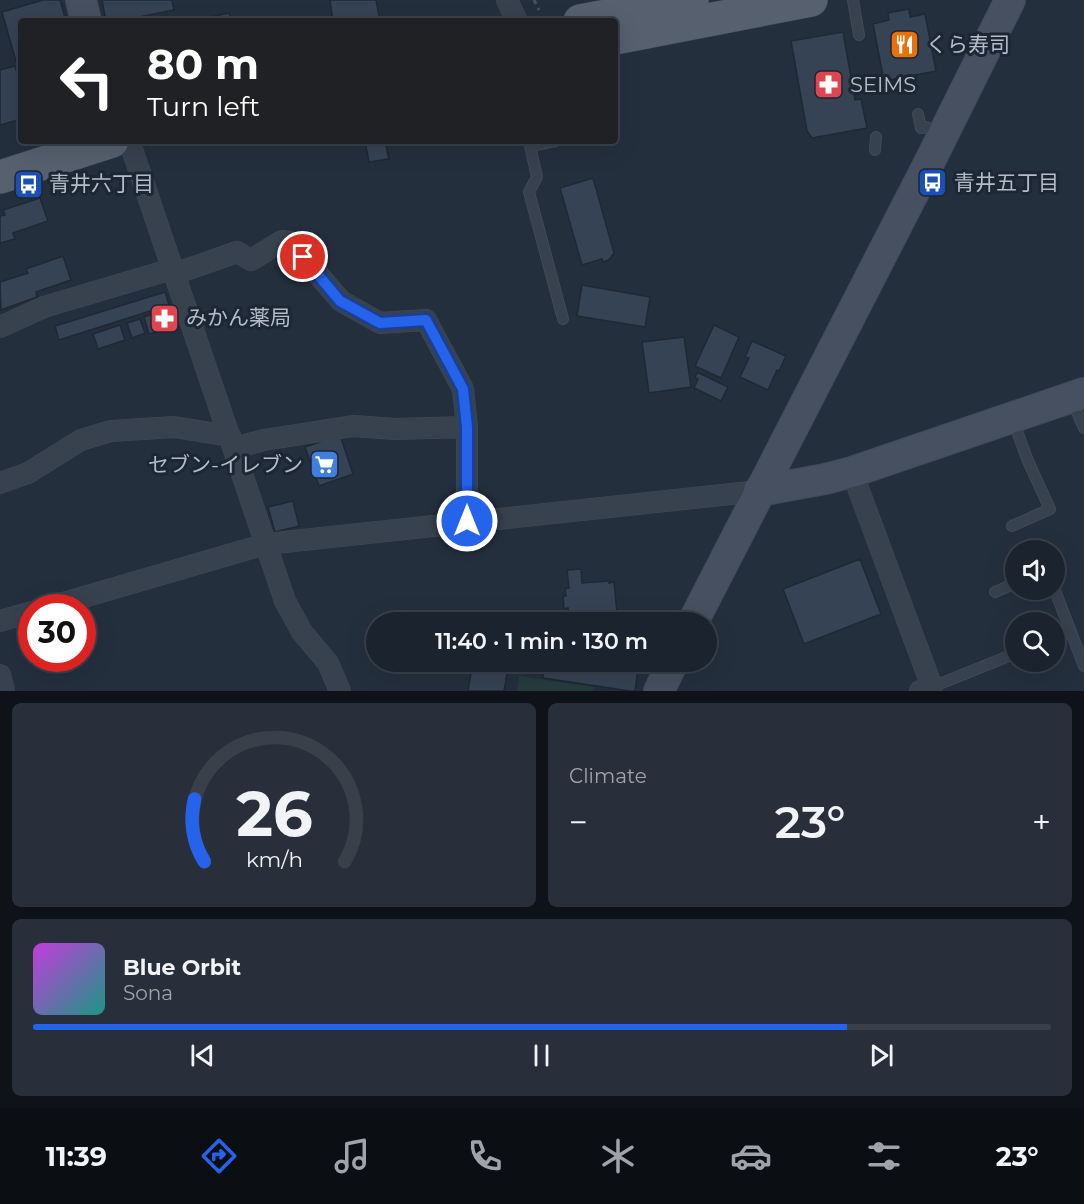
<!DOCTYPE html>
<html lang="en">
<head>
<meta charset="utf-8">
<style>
	:root { --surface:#1b232e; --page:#282f3a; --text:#f1f3f6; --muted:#a0a4aa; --line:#39404a; --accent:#2563eb }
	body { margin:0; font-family:Montserrat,"Noto Sans JP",sans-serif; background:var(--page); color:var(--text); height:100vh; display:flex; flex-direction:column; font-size:22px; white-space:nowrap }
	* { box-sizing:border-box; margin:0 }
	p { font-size:20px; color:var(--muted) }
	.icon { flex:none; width:33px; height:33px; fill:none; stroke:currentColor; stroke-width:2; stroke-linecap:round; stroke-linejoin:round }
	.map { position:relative; height:691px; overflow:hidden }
	.panel { display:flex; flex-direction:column; gap:12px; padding:12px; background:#0f1319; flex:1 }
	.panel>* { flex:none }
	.banner { position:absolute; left:18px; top:18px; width:600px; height:126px; border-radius:6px; box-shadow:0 6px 24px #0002,0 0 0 2px var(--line); background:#202124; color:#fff; overflow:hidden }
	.tools { position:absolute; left:1005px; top:540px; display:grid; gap:12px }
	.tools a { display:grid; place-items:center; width:60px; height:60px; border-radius:50%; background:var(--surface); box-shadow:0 6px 24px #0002,0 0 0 2px var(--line); font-size:30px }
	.speed { position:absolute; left:18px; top:594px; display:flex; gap:12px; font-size:30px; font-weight:700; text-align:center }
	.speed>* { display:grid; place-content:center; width:78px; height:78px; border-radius:50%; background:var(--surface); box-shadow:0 6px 24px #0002,0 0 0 2px var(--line); line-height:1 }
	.speed .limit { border:9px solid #d22; background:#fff; color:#111 }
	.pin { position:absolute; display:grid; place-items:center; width:51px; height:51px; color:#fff; margin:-26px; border:3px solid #fff; border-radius:50%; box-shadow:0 2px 6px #0007 }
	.me { position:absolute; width:66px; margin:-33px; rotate:0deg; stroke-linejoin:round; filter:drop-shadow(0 0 4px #0008) }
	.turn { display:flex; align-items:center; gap:21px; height:126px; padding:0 30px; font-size:27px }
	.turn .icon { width:78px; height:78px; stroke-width:2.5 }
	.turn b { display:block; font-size:42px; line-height:51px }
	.big { font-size:45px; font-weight:600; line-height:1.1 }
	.panel .tile { flex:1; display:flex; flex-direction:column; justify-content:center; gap:9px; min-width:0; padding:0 21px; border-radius:9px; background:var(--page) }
	.panel .dial { align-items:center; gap:0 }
	.dial svg { height:156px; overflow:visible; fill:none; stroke:var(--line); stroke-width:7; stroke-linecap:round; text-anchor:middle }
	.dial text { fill:var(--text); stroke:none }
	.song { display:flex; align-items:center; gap:18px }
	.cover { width:72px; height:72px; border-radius:9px; background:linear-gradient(135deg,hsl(290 70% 55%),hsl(170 70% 35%)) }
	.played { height:6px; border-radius:3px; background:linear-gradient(90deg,var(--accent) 80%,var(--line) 80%) }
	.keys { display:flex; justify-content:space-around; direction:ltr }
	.heat { display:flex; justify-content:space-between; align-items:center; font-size:33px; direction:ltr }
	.panel .tiles { flex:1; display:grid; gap:12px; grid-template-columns:1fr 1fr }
	.tile:last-child { grid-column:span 2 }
	.trip { position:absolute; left:366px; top:612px; width:351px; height:60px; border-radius:30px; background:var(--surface); box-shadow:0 6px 24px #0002,0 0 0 2px var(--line); font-weight:600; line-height:60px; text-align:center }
	.menu { display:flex; height:96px; justify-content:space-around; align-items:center; background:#0b0e12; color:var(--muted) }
	.menu .icon { width:42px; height:42px }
	.menu .active { color:var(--accent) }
	.menu b { font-size:27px; color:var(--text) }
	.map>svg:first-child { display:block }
	.green { fill:#263c3f }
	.building { fill:#364354; stroke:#1f2835; stroke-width:1.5 }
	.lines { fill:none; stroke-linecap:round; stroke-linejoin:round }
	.lane-casing { stroke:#414a57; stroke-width:12 }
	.street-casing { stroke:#414a57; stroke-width:22 }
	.secondary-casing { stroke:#414a57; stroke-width:32 }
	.primary-casing { stroke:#414a57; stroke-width:34 }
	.path { stroke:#3f5557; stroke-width:3; stroke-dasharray:4.5 4.5; stroke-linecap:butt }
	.lane { stroke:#38414e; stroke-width:10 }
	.street { stroke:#38414e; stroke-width:21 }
	.secondary { stroke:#465061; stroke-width:30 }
	.primary { stroke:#56606e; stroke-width:33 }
	.route-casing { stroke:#184099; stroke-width:15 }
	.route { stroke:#2563eb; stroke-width:10 }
	.labels { text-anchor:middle; stroke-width:6; stroke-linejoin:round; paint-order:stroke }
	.poi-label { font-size:21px; fill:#b4bcc9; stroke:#1d2633; text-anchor:start }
</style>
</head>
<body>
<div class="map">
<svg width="1084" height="691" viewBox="0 0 1084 691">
	<rect width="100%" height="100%" fill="#242f3e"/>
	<path class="green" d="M519 676 594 687 593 691H517Z"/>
	<path class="building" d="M43 0H60L66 21H21V79L2 12Z
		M102 0H172L174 10 119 21H106Z
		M330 0H376L380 21H333Z
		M909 9 910 17 925 14 936 71 884 81 873 24 889 20 888 13Z
		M229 13 231 21H202L201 19Z
		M843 32 855 100 861 99 867 128 812 138 807 131 791 41Z
		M15 66 21 88V119L0 125V70Z
		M365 141H385L389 159 369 162Z
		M593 178 614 253 609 260 603 262 602 259 582 265 560 188Z
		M40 198 48 221 13 233 15 239 0 243V216L5 215 3 210Z
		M63 256 71 280 36 292 37 297 1 310 0 282 28 273 26 269Z
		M582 285 650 297 645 327 577 316Z
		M165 292 169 305 59 340 55 326Z
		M170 308 176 325 149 334 144 317Z
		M140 319 145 333 132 338 127 323Z
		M120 325 125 340 98 349 93 334Z
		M714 325 739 337 721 378 695 366Z
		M684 337 691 387 649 393 642 342Z
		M752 341 786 356 779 371 777 370 768 390 740 377 749 358 745 357Z
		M697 372 728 387 721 401 694 388 698 379 695 378Z
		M340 435 353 474 319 486 305 447Z
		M293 501 299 526 275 532 268 507Z
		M860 559 881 614 804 644 783 589Z
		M581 569 582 583 609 581V583L614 582 618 622H569L568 608 564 609 563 596H566L565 589 569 588 567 570Z
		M473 662H545L543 674 511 669 507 673 504 691H468Z
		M545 662H639L635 691H630L543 678Z"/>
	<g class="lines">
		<defs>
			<path id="lane" d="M853 0 859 35
				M918 114 921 128 926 127 940 133
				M529 141 537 177 529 192 563 319
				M530 146 556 141
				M875 150 876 137
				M1071 398 1084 428
				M1012 526 1050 509 1028 461 1013 420
				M1054 588 1084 666
				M995 592 1016 583
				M1054 637 1071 631
				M933 688 932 687 1016 653"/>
			<path id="street" d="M507 0 517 21
				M126 141 133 152 285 601 302 632 328 663 340 691
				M174 274 237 252 251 260 282 241 290 242 341 301 380 323 426 320 463 389 467 427V521
				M0 327 44 307 172 269
				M234 448 264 440 353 426 395 429 467 427
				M852 472 932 687 920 691
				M0 483 28 473 81 440 111 431 174 427 230 436
				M46 608 266 544 759 491
				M0 621 32 612
				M0 675 4 691"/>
			<path id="secondary" d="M81 0 86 21
				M759 491 825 479 852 472 1084 393
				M693 622 931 159 1010 0
				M659 691 673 662"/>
			<path id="primary" d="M580 21 692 0
				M615 38 811 0
				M0 177 112 141"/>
		</defs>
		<use href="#lane" class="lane-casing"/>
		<use href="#street" class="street-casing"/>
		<use href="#secondary" class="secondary-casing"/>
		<use href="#primary" class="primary-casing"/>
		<path class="path" d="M534 0 539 10"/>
		<use href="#lane" class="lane"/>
		<use href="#street" class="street"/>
		<use href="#secondary" class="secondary"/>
		<use href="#primary" class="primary"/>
	</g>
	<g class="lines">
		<defs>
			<path id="route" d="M303 257 340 301 380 323 426 320 463 389 467 427V521"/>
		</defs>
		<use href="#route" class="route-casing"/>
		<use href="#route" class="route"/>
	</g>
	<defs>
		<symbol id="restaurant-square" viewBox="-11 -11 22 22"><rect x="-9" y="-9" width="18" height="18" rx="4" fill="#e8710a" stroke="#1d2633"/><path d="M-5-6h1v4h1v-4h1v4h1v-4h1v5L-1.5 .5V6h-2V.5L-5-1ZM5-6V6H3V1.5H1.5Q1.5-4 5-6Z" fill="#fff"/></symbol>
		<symbol id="pharmacy-square" viewBox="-11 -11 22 22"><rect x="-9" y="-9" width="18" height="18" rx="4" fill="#e0444e" stroke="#1d2633"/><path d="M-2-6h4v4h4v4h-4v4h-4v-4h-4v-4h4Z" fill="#fff"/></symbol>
		<symbol id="bus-square" viewBox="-11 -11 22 22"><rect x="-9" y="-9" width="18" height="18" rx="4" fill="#1a4fb4" stroke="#1d2633"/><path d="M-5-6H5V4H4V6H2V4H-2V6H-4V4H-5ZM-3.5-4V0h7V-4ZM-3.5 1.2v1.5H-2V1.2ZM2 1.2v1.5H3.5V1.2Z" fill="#fff"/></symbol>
		<symbol id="supermarket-square" viewBox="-11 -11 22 22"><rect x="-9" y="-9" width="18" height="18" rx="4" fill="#3f7fe0" stroke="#1d2633"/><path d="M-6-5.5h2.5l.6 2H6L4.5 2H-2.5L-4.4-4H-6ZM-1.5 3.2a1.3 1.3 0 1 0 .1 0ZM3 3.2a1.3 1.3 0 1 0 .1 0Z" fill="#fff"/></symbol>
	</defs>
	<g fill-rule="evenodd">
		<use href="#restaurant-square" x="888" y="28" width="33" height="33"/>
		<use href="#pharmacy-square" x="812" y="68" width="33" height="33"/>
		<use href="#bus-square" x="916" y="166" width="33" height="33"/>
		<use href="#bus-square" x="12" y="168" width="33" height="33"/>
		<use href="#pharmacy-square" x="148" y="302" width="33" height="33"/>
		<use href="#supermarket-square" x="308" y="448" width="33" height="33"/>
	</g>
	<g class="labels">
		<g class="poi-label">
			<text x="926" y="52">くら寿司</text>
			<text x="850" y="92">SEIMS</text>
			<text x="954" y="190">青井五丁目</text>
			<text x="49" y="191">青井六丁目</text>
			<text x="186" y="325">みかん薬局</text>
			<text x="303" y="472" text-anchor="end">セブン-イレブン</text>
		</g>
	</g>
</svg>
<div class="tools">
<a><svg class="icon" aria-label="sound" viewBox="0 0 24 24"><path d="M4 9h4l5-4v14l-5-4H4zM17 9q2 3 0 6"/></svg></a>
<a><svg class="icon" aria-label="search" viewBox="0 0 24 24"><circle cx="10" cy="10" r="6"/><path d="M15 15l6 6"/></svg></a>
</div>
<div class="speed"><div class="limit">30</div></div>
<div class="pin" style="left:303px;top:257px;background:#d93025"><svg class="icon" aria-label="arrive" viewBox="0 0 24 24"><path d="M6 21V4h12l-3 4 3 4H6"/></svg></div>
<svg class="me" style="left:467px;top:521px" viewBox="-20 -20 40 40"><circle r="17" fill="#2563eb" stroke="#fff" stroke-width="3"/><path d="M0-11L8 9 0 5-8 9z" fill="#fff"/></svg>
<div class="trip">11:40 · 1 min · 130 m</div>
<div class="banner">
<div class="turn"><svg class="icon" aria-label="left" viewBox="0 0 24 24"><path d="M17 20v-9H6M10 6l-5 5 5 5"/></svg><div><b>80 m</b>Turn left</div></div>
</div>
</div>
<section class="panel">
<div class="tiles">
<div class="tile dial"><svg viewBox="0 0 100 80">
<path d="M14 69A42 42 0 1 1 86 69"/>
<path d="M14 69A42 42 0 0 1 9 37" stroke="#2563eb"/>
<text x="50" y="56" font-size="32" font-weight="700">26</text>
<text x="50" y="72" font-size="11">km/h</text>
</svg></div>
<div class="tile"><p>Climate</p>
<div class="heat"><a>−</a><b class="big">23°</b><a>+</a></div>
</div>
<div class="tile">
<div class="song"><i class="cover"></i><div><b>Blue Orbit</b><p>Sona</p></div></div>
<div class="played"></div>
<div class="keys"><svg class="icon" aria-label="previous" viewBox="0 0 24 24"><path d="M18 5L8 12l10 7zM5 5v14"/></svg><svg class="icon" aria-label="pause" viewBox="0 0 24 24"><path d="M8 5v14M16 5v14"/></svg><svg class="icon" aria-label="next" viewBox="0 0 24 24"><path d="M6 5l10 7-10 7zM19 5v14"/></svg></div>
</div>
</div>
</section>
<nav class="menu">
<b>11:39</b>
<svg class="icon active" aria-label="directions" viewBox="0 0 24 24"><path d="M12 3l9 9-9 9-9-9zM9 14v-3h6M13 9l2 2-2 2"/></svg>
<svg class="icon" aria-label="music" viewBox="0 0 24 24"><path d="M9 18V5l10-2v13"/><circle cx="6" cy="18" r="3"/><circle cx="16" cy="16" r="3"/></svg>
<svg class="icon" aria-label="phone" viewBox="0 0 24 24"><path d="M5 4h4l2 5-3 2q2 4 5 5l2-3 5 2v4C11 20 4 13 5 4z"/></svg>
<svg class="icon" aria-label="climate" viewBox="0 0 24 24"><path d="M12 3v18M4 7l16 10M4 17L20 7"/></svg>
<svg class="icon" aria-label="car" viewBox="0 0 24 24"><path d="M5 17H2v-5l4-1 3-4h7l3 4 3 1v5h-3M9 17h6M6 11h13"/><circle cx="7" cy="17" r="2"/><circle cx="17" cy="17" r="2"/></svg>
<svg class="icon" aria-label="filters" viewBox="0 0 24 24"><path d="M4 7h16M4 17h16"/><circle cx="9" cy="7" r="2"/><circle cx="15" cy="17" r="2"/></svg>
<b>23°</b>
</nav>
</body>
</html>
